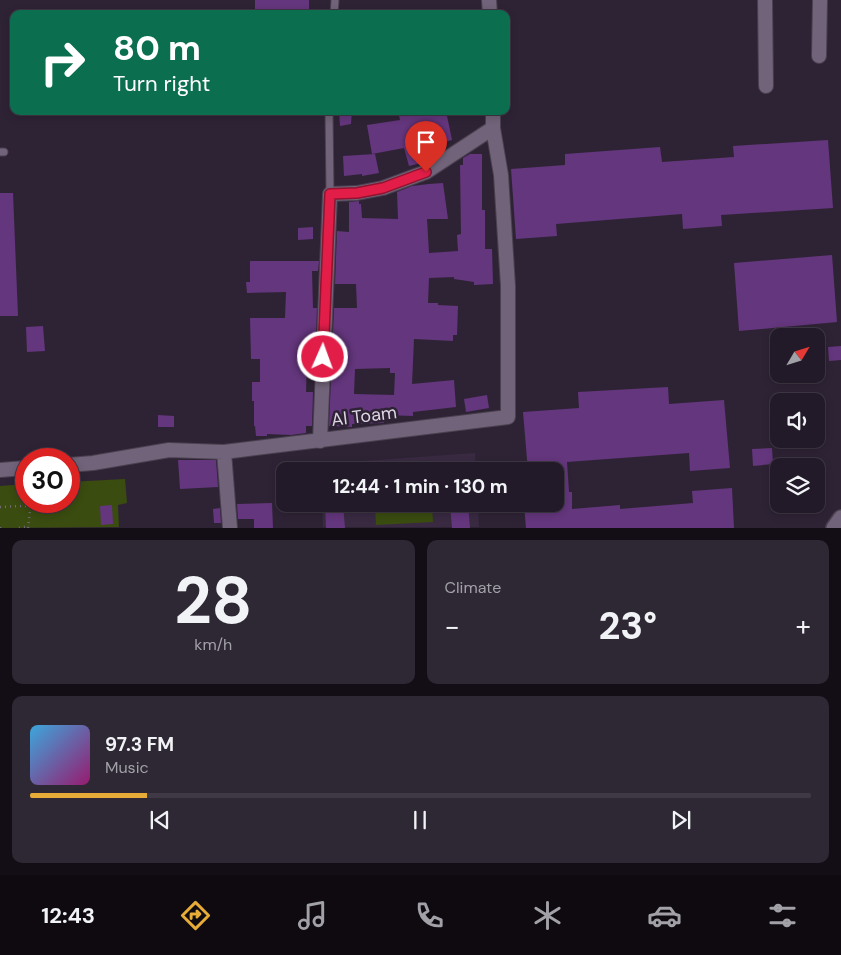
<!DOCTYPE html>
<html lang="en">
<head>
<meta charset="utf-8">
<style>
	:root { --surface:#221a28; --page:#2e2734; --text:#f1f3f6; --muted:#a2a1a8; --line:#3f3845; --accent:#e7ac37 }
	body { margin:0; font-family:"DM Sans",sans-serif; background:var(--page); color:var(--text); height:100vh; display:flex; flex-direction:column; font-size:19px; white-space:nowrap }
	* { box-sizing:border-box; margin:0 }
	p { font-size:16px; color:var(--muted) }
	.icon { flex:none; width:28px; height:28px; fill:none; stroke:currentColor; stroke-width:2; stroke-linecap:round; stroke-linejoin:round }
	.map { position:relative; height:528px; overflow:hidden }
	.side { display:flex; flex-direction:column; gap:12px; padding:12px; background:#130e16; flex:1 }
	.side>* { flex:none }
	.hud { position:absolute; left:10px; top:10px; width:500px; height:105px; border-radius:10px; box-shadow:0 2px 8px #0003,0 0 0 1px var(--line); background:#0b6e4f; color:#fff; overflow:hidden }
	.needle { width:32px; rotate:52deg }
	.tools { position:absolute; left:770px; top:328px; display:grid; gap:10px }
	.tools a { display:grid; place-items:center; width:55px; height:55px; border-radius:10px; background:var(--surface); box-shadow:0 2px 8px #0003,0 0 0 1px var(--line); font-size:25px }
	.speed { position:absolute; left:15px; top:448px; display:flex; gap:10px; font-size:25px; font-weight:700; text-align:center }
	.speed>* { display:grid; place-content:center; width:65px; height:65px; border-radius:50%; background:var(--surface); box-shadow:0 2px 8px #0003,0 0 0 1px var(--line); line-height:1 }
	.speed .limit { border:8px solid #d22; background:#fff; color:#111 }
	.pin { position:absolute; display:grid; place-items:center; width:42px; height:42px; color:#fff; margin:-51px -21px; border-radius:50% 50% 50% 0; rotate:-45deg; box-shadow:0 0 5px #0007 }
	.pin .icon { rotate:45deg }
	.me { position:absolute; width:55px; margin:-28px; rotate:2deg; stroke-linejoin:round; filter:drop-shadow(0 0 4px #0008) }
	.turn { display:flex; align-items:center; gap:18px; height:105px; padding:0 20px; font-size:22px }
	.turn .icon { width:65px; height:65px; stroke-width:2.5 }
	.turn b { display:block; font-size:35px; line-height:42px }
	.big { font-size:38px; font-weight:700; line-height:1.1 }
	.side .tile { flex:1; display:flex; flex-direction:column; justify-content:center; gap:8px; min-width:0; padding:0 18px; border-radius:10px; background:var(--page) }
	.side .dial { align-items:center; gap:0 }
	.dial b { font-size:65px; line-height:1 }
	.song { display:flex; align-items:center; gap:15px }
	.cover { width:60px; height:60px; border-radius:8px; background:linear-gradient(135deg,hsl(200 70% 55%),hsl(320 70% 35%)) }
	.played { height:5px; border-radius:2px; background:linear-gradient(90deg,var(--accent) 15%,var(--line) 15%) }
	.keys { display:flex; justify-content:space-around; direction:ltr }
	.heat { display:flex; justify-content:space-between; align-items:center; font-size:28px; direction:ltr }
	.side .tiles { flex:1; display:grid; gap:12px; grid-template-columns:1fr 1fr }
	.tile:last-child { grid-column:span 2 }
	.trip { position:absolute; left:276px; top:462px; width:288px; height:50px; border-radius:10px; background:var(--surface); box-shadow:0 2px 8px #0003,0 0 0 1px var(--line); font-weight:700; line-height:50px; text-align:center }
	.dock { display:flex; height:80px; justify-content:space-around; align-items:center; background:#0e0a10; color:var(--muted) }
	.dock .icon { width:35px; height:35px }
	.dock .on { color:var(--accent) }
	.dock b { font-size:22px; color:var(--text) }
	.map>svg:first-child { display:block }
	.built { fill:#392a42 }
	.green { fill:#3a4c10 }
	.building { fill:#64367d; fill-rule:evenodd }
	.lines { fill:none; stroke-linecap:round; stroke-linejoin:round }
	.service-casing { stroke:#4a4050; stroke-width:9 }
	.minor-casing { stroke:#4a4050; stroke-width:16 }
	.tertiary-casing { stroke:#4a4050; stroke-width:18 }
	.path { stroke:#746a7a; stroke-width:2.5; stroke-dasharray:1 4; stroke-linecap:butt }
	.service { stroke:#716379; stroke-width:7 }
	.minor { stroke:#716379; stroke-width:14 }
	.tertiary { stroke:#716379; stroke-width:15 }
	.route-casing { stroke:#92132f; stroke-width:12 }
	.route { stroke:#e11d48; stroke-width:9 }
	.labels { text-anchor:middle; stroke-width:5; stroke-linejoin:round; paint-order:stroke }
	.street-label { font-size:18px; fill:#ded6e3; stroke:#2e2335 }
</style>
</head>
<body>
<div class="map">
<svg width="841" height="528" viewBox="0 0 841 528">
	<rect width="100%" height="100%" fill="#2e2335"/>
	<path class="built" d="M475 453 476 471H321V464Z
		M322 504H478L479 527H323Z"/>
	<path class="green" d="M125 479 127 503 118 505 119 527 0 528V486L26 484V501H69V482Z
		M375 504H432L433 522 376 525Z"/>
	<path class="building" d="M255 0H309V14H298V12L255 14Z
		M339 111H352L351 124 340 126Z
		M398 111H446L452 140 436 144 438 154 425 162 409 166 404 148 372 154 367 125 400 120Z
		M828 140 833 208 721 215 722 226 683 229 682 214 556 224 557 236 516 239 511 169 565 165V154L660 147 662 162 734 157 733 146Z
		M375 154 379 173 362 176V174L344 176 343 156Z
		M470 154H482V210H485V249H492L493 284 474 285V282L454 279V277L429 278 428 303H438V305L458 306 457 335H453V341L414 339 412 384 454 380 456 407 413 412V416L384 415V423L352 424V427L329 426 334 308H357L356 284H335L337 231 349 232V202L359 201V204H361L362 218 398 219 397 192 412 186 429 184 443 183 448 219H427L429 253 458 251 457 235 461 234 460 165H463V158ZM390 368V373H395L394 395 354 394 355 369Z
		M0 193H13L18 316H0Z
		M313 227V239L298 240V228Z
		M832 255 837 322 739 331 734 263Z
		M250 261H319L318 271H312L313 308H317L315 360H307L306 392H313L312 426H306V433L291 435 267 434V436H256L255 426H254V401H252V382H260V359H251L250 318H285L286 292 247 293 246 282H250Z
		M43 326 45 351 27 352 26 327Z
		M841 346V360L829 361 828 347Z
		M668 387 669 404 724 400 730 468 690 471 689 453 567 462 569 492H572V509L620 505V509L693 503 692 491 732 488 734 528H526L524 504H555V471H528L523 412 579 408 578 392Z
		M487 395 489 408 466 412 464 399Z
		M158 415 174 416V427H158Z
		M772 448 773 464 753 466 752 449Z
		M178 460H216L218 487 180 489Z
		M272 503 273 528H254V519H238L237 504Z
		M325 504H343L345 528H326Z
		M450 504H468L470 528H452Z
		M112 505 113 524 101 525 100 506Z
		M220 508 221 523H214L213 509Z"/>
	<g class="lines">
		<defs>
			<path id="service" d="M334 14 335 0
				M329 111 330 194
				M0 152H4"/>
			<path id="minor" d="M489 0 490 14
				M765 0 766 86
				M819 56 820 0
				M320 441 330 194 357 193 383 188 426 172 493 128
				M224 452 230 528
				M69 465 93 463 169 450 224 452 508 417V286L501 175 493 128V111
				M0 470 26 468"/>
			<path id="tertiary" d="M834 528 841 518"/>
		</defs>
		<use href="#service" class="service-casing"/>
		<use href="#minor" class="minor-casing"/>
		<use href="#tertiary" class="tertiary-casing"/>
		<path class="path" d="M0 507 46 505
			M0 527V528
			M19 528 29 526
			M28 528 31 501"/>
		<use href="#service" class="service"/>
		<use href="#minor" class="minor"/>
		<use href="#tertiary" class="tertiary"/>
	</g>
	<g class="lines">
		<defs>
			<path id="route" d="M323 357 330 194 357 193 383 188 426 172"/>
		</defs>
		<use href="#route" class="route-casing"/>
		<use href="#route" class="route"/>
	</g>
	<g class="labels">
		<g class="street-label">
			<text transform="translate(364 416) rotate(-7)" y="6">Al Toam</text>
		</g>
	</g>
</svg>
<div class="tools">
<a><svg class="needle" viewBox="-14 -14 28 28"><path d="M0-13l5 13h-10z" fill="#e53935"/><path d="M0 13l5-13h-10z" fill="#a2a1a8"/></svg></a>
<a><svg class="icon" aria-label="sound" viewBox="0 0 24 24"><path d="M4 9h4l5-4v14l-5-4H4zM17 9q2 3 0 6"/></svg></a>
<a><svg class="icon" aria-label="layers" viewBox="0 0 24 24"><path d="M12 4l9 5-9 5-9-5zM3 14l9 5 9-5"/></svg></a>
</div>
<div class="speed"><div class="limit">30</div></div>
<div class="pin" style="left:426px;top:172px;background:#d93025"><svg class="icon" aria-label="arrive" viewBox="0 0 24 24"><path d="M6 21V4h12l-3 4 3 4H6"/></svg></div>
<svg class="me" style="left:323px;top:357px" viewBox="-20 -20 40 40"><circle r="17" fill="#e11d48" stroke="#fff" stroke-width="3"/><path d="M0-11L8 9 0 5-8 9z" fill="#fff"/></svg>
<div class="trip">12:44 · 1 min · 130 m</div>
<div class="hud">
<div class="turn"><svg class="icon" aria-label="right" viewBox="0 0 24 24"><path d="M7 20v-9h11M14 6l5 5-5 5"/></svg><div><b>80 m</b>Turn right</div></div>
</div>
</div>
<section class="side">
<div class="tiles">
<div class="tile dial"><b>28</b><p>km/h</p></div>
<div class="tile"><p>Climate</p>
<div class="heat"><a>−</a><b class="big">23°</b><a>+</a></div>
</div>
<div class="tile">
<div class="song"><i class="cover"></i><div><b>97.3 FM</b><p>Music</p></div></div>
<div class="played"></div>
<div class="keys"><svg class="icon" aria-label="previous" viewBox="0 0 24 24"><path d="M18 5L8 12l10 7zM5 5v14"/></svg><svg class="icon" aria-label="pause" viewBox="0 0 24 24"><path d="M8 5v14M16 5v14"/></svg><svg class="icon" aria-label="next" viewBox="0 0 24 24"><path d="M6 5l10 7-10 7zM19 5v14"/></svg></div>
</div>
</div>
</section>
<nav class="dock">
<b>12:43</b>
<svg class="icon on" aria-label="directions" viewBox="0 0 24 24"><path d="M12 3l9 9-9 9-9-9zM9 14v-3h6M13 9l2 2-2 2"/></svg>
<svg class="icon" aria-label="music" viewBox="0 0 24 24"><path d="M9 18V5l10-2v13"/><circle cx="6" cy="18" r="3"/><circle cx="16" cy="16" r="3"/></svg>
<svg class="icon" aria-label="phone" viewBox="0 0 24 24"><path d="M5 4h4l2 5-3 2q2 4 5 5l2-3 5 2v4C11 20 4 13 5 4z"/></svg>
<svg class="icon" aria-label="climate" viewBox="0 0 24 24"><path d="M12 3v18M4 7l16 10M4 17L20 7"/></svg>
<svg class="icon" aria-label="car" viewBox="0 0 24 24"><path d="M5 17H2v-5l4-1 3-4h7l3 4 3 1v5h-3M9 17h6M6 11h13"/><circle cx="7" cy="17" r="2"/><circle cx="17" cy="17" r="2"/></svg>
<svg class="icon" aria-label="filters" viewBox="0 0 24 24"><path d="M4 7h16M4 17h16"/><circle cx="9" cy="7" r="2"/><circle cx="15" cy="17" r="2"/></svg>
</nav>
</body>
</html>
